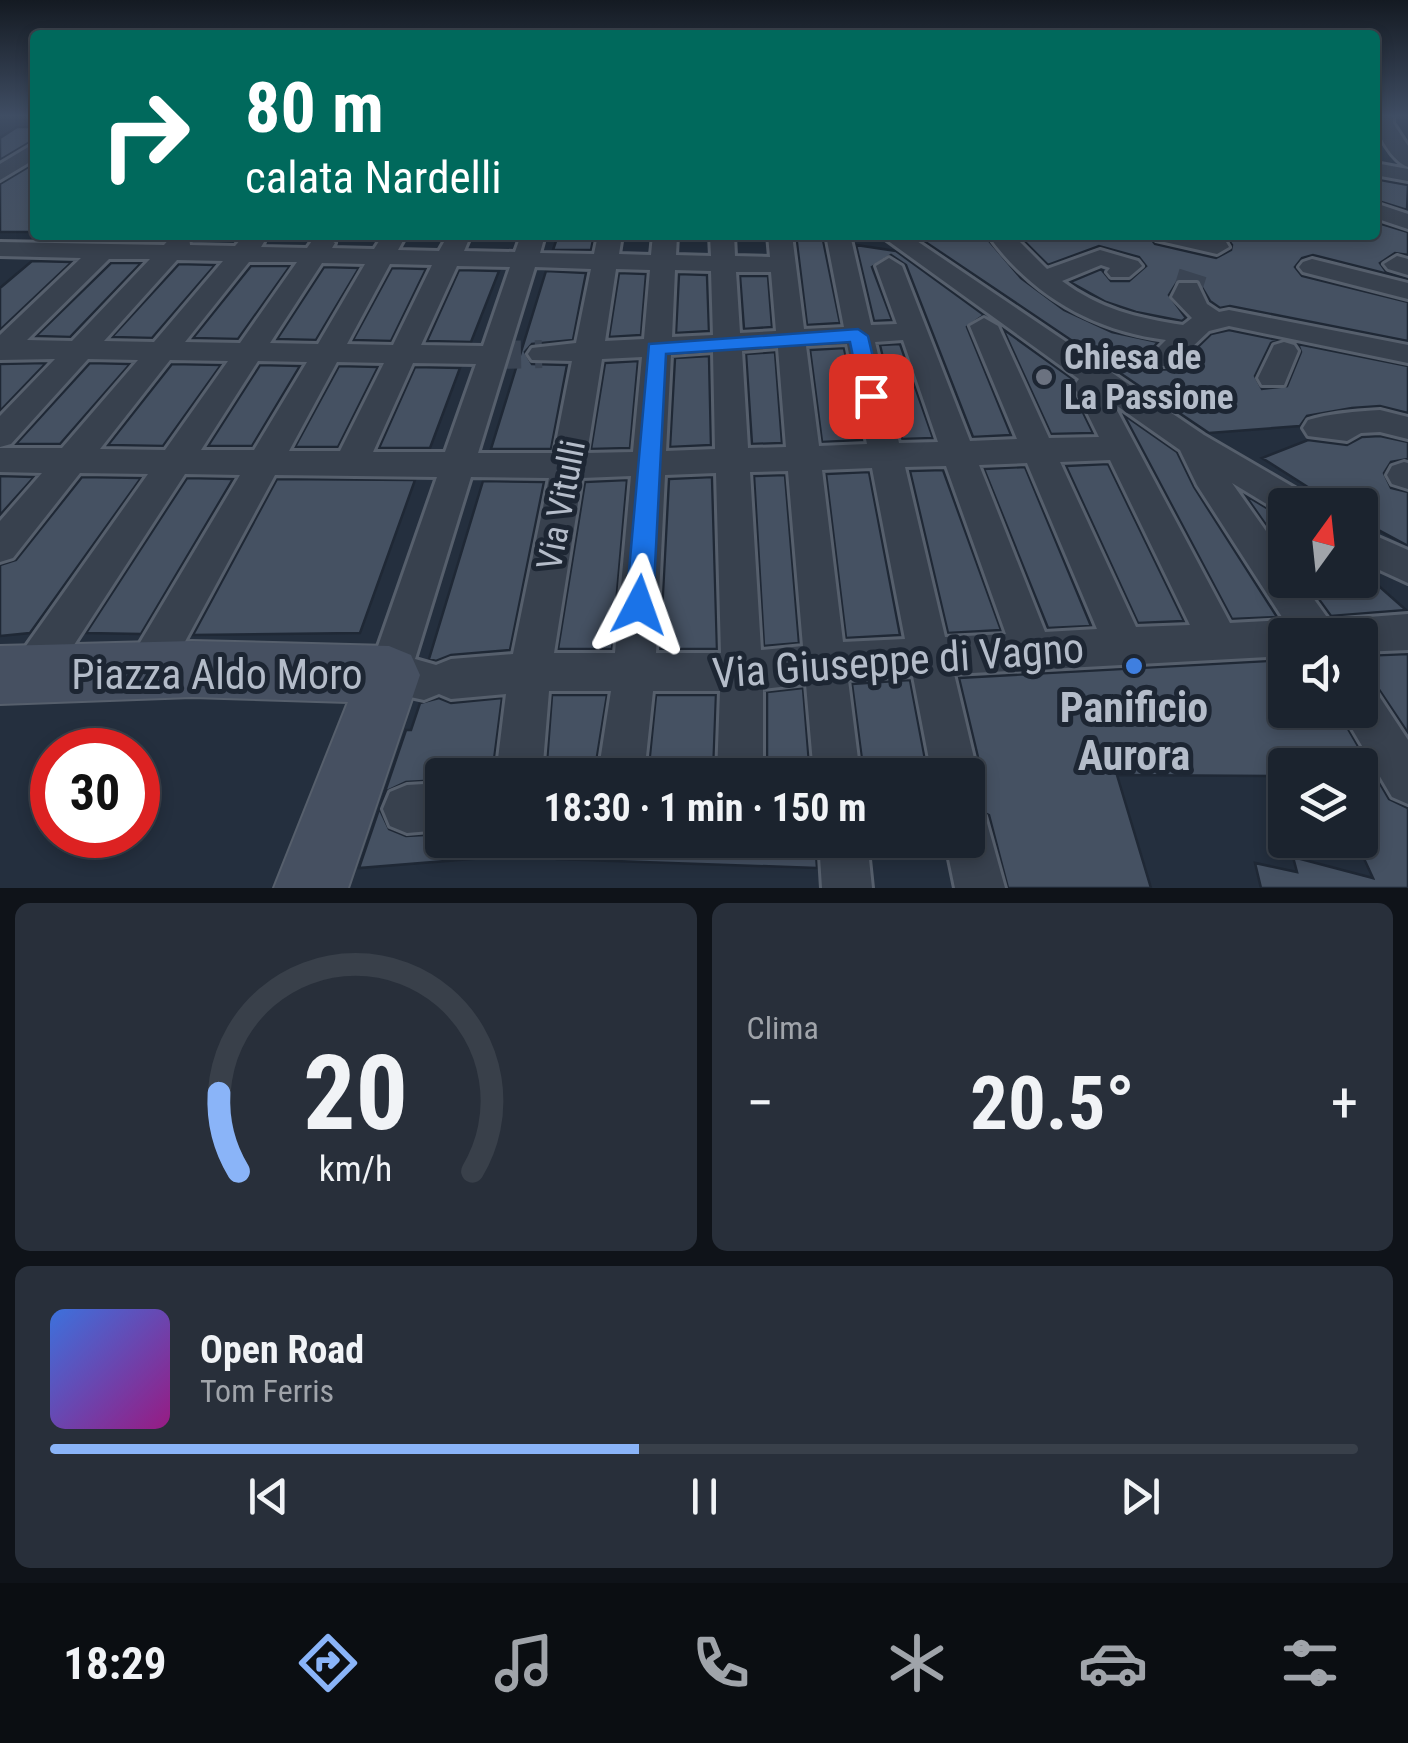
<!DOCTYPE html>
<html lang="it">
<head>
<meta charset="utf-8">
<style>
	:root { --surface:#1b232e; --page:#282f3a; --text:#f1f3f6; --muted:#a0a4aa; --line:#39404a; --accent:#8ab4f8 }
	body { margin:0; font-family:"Roboto Condensed",sans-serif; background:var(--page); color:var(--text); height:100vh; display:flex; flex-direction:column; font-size:38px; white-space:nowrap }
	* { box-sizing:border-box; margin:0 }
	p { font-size:32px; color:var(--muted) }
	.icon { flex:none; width:55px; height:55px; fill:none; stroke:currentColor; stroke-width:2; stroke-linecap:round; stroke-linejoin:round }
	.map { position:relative; height:888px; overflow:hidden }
	.details { display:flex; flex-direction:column; gap:15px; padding:15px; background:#0f1319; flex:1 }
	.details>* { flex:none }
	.top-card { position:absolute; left:30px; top:30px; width:1350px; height:210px; border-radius:10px; box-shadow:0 5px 15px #0003,0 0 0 2px var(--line); background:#00695c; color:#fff; overflow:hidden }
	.needle { width:65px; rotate:15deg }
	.tools { position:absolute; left:1268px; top:488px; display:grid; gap:20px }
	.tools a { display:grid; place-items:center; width:110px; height:110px; border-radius:10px; background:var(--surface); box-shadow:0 5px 15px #0003,0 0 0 2px var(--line); font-size:50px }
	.speed { position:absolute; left:30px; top:728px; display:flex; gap:20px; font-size:50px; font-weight:700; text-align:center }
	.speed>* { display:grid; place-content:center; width:130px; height:130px; border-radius:50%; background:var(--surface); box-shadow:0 5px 15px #0003,0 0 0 2px var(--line); line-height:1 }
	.speed .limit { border:15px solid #d22; background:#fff; color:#111 }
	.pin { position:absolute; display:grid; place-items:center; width:85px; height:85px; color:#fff; margin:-42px; border-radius:20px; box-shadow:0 5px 15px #0006 }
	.me { position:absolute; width:110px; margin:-55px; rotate:4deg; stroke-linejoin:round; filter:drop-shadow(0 0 8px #0008) }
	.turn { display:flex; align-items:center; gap:35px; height:210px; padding:0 50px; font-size:45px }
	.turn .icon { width:130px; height:130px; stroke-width:2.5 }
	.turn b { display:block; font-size:70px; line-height:85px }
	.big { font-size:75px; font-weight:700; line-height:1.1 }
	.details .widget { flex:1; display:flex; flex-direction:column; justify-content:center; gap:15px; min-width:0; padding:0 35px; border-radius:15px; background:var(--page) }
	.details .dial { align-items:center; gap:0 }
	.dial svg { height:260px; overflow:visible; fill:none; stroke:var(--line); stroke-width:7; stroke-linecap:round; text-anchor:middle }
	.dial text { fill:var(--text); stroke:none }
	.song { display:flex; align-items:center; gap:30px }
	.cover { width:120px; height:120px; border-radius:15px; background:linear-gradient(135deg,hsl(220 70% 55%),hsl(310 70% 35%)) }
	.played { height:10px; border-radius:5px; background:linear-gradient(90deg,var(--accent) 45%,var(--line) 45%) }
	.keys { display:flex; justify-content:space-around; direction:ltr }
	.heat { display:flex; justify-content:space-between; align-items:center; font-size:55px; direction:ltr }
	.details .tiles { flex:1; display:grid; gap:15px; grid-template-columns:1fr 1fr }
	.widget:last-child { grid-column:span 2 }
	.trip { position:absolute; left:425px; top:758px; width:560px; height:100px; border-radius:10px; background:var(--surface); box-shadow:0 5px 15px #0003,0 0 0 2px var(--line); font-weight:700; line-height:100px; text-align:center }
	.menu { display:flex; height:160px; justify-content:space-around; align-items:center; background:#0b0e12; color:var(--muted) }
	.menu .icon { width:70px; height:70px }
	.menu .active { color:var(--accent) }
	.menu b { font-size:45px; color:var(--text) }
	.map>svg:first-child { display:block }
	.building { fill:#455162; stroke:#1f2835; stroke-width:2.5 }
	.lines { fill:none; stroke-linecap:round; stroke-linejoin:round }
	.street-tunnel { stroke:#3a4453; stroke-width:28; stroke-dasharray:28 14; stroke-linecap:butt }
	.street-casing { stroke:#565f6c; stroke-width:6 }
	.secondary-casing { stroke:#565f6c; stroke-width:4 }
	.street { fill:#38414e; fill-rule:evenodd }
	.secondary { fill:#465061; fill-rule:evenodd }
	.route { fill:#1a73e8; stroke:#114b97; stroke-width:2.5 }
	.worship-dot { fill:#6b7280; stroke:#1d2633; stroke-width:4 }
	.shop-dot { fill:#3f7fe0; stroke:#1d2633; stroke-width:4 }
	.labels { text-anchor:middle; stroke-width:10; stroke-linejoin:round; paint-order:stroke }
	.poi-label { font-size:35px; font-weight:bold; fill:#b4bcc9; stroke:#1d2633; text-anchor:start }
	.street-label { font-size:35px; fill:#b4bcc9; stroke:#1d2633 }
	.near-street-label { font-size:42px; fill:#b4bcc9; stroke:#1d2633 }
	.near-poi-label { font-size:42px; font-weight:bold; fill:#b4bcc9; stroke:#1d2633 }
</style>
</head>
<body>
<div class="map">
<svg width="1408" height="888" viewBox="0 0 1408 888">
	<rect width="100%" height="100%" fill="#242f3e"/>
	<path class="building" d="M17 127H35V139L0 160V138Z
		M35 163V232H0V184Z
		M1375 179 1408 185 1407 210 1375 200Z
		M1375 222 1408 232V255L1395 253 1380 263 1387 273 1408 279 1313 255 1302 258 1295 267 1302 276 1408 302V341L1230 306 1220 308 1210 301 1197 279H1179L1169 295 1186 318 1182 321 1136 312 1106 302 1070 282 1101 269 1111 281H1129L1146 266 1139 257 1099 246 1048 265 1018 235H1148L1155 244 1216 258 1231 250 1232 245 1227 238 1212 235H1375Z
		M558 235H594L591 250H553Z
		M796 235H822L840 323 807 325Z
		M915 235H984L1021 278 1064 310 1112 332 1158 342 1143 359 1152 370 1175 369 1211 334 1229 330 1278 340 1271 343 1255 376 1262 389 1287 386 1301 352 1298 344 1408 366V413L1380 406 1352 408 1307 416 1300 426 1209 433Z
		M856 245 896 251 984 315 967 327 1011 435 973 437 906 265 891 255 872 267 892 320 874 321Z
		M32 261 72 262 0 330V288Z
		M111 263H141L70 337 36 336Z
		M179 264 215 265 152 338 112 337Z
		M251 266H290L238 339 193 338Z
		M324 267 359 268 316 340 277 339Z
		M392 268 426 269 391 341 353 340Z
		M459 270 499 271 471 342 427 341Z
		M546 271 586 273 573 340 532 344 525 352 532 364 567 365 551 449H491Z
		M619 273 646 274 641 335 609 337Z
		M679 274 707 275 709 331 676 333Z
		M740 276H768L772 327 744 329Z
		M1003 329 1074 380 1071 388 1093 433 1051 434Z
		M900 344 933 438 902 439 880 345Z
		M844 348 862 440 822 442 810 350Z
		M775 352 782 443 752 444 746 354Z
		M709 356 711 445 670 447 675 358Z
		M638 361 630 448 591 449 605 363Z
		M46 363 0 411V364Z
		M90 363 130 364 60 444H16Z
		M172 364 221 365 163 446 108 445Z
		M260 365 300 366 252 446H208Z
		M339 366 378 367 338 447H295Z
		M415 367 460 368 430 448H379Z
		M1124 415 1177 452 1194 487 1277 617 1232 619Z
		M1380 436 1408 442V459L1391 462 1384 473 1391 488 1408 492V546L1360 520V505H1336L1262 458 1308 440 1347 445 1362 437Z
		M1108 464 1184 621 1138 623 1066 466Z
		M1025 467 1091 626 1048 628 984 469Z
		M943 470 1001 630 948 633 910 471Z
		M869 472 900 635 846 638 826 474Z
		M785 475 799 643 764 646 754 476Z
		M0 476 34 477 0 515Z
		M82 477 141 478 30 633 0 636V565L16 560Z
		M712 477 717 649H660L669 479Z
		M187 478 233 479 141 634 86 633Z
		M277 479 415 480 360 633 193 635Z
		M627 480 612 649H558L585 482Z
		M483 481 544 482 510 650 451 655 436 661 429 659Z
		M1245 495 1285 519V552Z
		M1305 580H1372L1406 610 1331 616Z
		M1408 654V733L1378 688 1360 681V656Z
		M1285 660V710H1337L1389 799 1408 808V888H1261L1255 863 1297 872 1293 857 1373 878 1360 850V765H1285V776L1117 775 1151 888H1008L989 815 979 810 975 788 982 774 959 678Z
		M910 680 928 775H864L852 684Z
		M803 688 810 775H767V692Z
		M552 695H607L594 775H546Z
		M656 695H716L713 775H648Z
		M439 698 451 703 502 698 492 775H442V780L406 782 387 791 380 810 389 829 406 836 442 834V840H494L495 857 359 868 406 730H411L420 703Z
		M557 840H815L817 868 557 859Z"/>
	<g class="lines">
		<path class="street-tunnel" d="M1188 289 1193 273
			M493 355 542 354"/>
		<defs>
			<path id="street" d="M1375 116H1393V123L1408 146V167C1393 162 1375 133 1375 116Z
				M35 143V159L0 180V164Z
				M1375 163 1408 169V181L1375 175Z
				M1375 203 1408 214V229L1375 218Z
				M181 235 189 237 190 245 235 246 243 237 253 235 264 242 261 247 307 248 314 238 323 236 335 243 332 248 374 249 383 235H401L404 239 398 250 439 251 448 235H466L469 239 464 251 515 252 521 235H545L540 253 594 254 598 235H622L619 254 651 255 653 235H677L676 255 711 256 710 235H734L735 256 770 257 768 235H792L804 329 844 327 826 235H850L871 325 897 324 876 266 889 258 902 266 970 441 1017 439 970 326 984 318 998 326 1049 438 1099 437 1074 386 1079 379 880 235H908L1204 435 1307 495 1313 505H1285V515L1232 483 1285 558V580H1300L1329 620 1408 614V650L1360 652V635H1285V656L954 674 978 775 968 793V775H932L913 676 848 680 860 775H814L806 684 763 689V775H717L720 691H653L644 775H598L611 691H549L542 775H496L506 694 451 699 439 694 424 700 374 689 368 675 437 477 275 475 162 684 147 689 132 684 126 670 132 656 240 475 185 474 46 688 31 693 16 688 10 674 16 660 148 474 80 473 13 558 0 562V521L42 473 0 472V448H62L138 360 88 359 11 444 0 447V416L55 359 0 360V335L81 258 0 256V242L164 245 171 237ZM109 259H150L72 341 27 340ZM177 260 223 261 154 342 104 341ZM249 262H297L240 343 185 342ZM322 263 365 264 318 344 270 343ZM390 264 432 265 393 345 347 344ZM457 266 510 267 483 346 421 345ZM535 267 591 269 576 343 532 348 528 354 532 360 572 361 554 453H478ZM616 269 650 270 644 339 605 341ZM675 270 711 271 713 335 672 337ZM736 272H771L776 331 740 333ZM903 340 938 442 899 443 875 342ZM847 344 867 444 819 446 806 346ZM778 348 786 447 748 448 742 351ZM713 352 715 449 666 451 671 355ZM642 357 633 452 587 453 602 359ZM170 360 228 361 165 450 100 449ZM258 361 307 362 254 450H201ZM337 362 384 363 340 451H289ZM413 363 476 364 445 452H373ZM1113 403 1180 450 1197 485 1284 620 1230 623ZM1110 460 1190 625 1136 627 1060 462ZM1027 463 1097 629 1045 632 979 465ZM946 466 1006 634 945 637 905 467ZM872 468 905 639 843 642 822 470ZM788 471 803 646 761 650 750 472ZM716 473 721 653H656L665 475ZM631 476 615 653H554L582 478ZM471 477 549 478 513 654 451 659 436 665 415 659Z
				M988 235H1013L1047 269 1100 250 1138 261 1142 266 1129 277H1111L1107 272 1110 268 1101 265 1062 281C1100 309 1137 318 1183 325L1192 318 1172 297 1179 283H1197L1207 304 1219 312 1229 310 1408 345V363L1229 326 1209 331 1172 366H1152L1147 359 1166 340C1093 331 1031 295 988 235Z
				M1152 235H1196L1226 242 1229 247 1217 254 1156 240Z
				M1397 256 1408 259V275L1388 269 1384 264Z
				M1312 259 1408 283V299L1303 272 1299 267 1303 262Z
				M1284 342 1294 345 1298 351 1284 385H1262L1258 378 1274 345Z
				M1380 410 1408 417V439L1380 432 1361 433 1347 441 1308 436 1303 428 1308 420C1327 414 1358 411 1380 410Z
				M1404 462 1408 463V489L1392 484 1387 475 1392 466Z
				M1360 529 1408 550V583L1360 561Z
				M1360 684 1375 690 1408 740V804L1392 797 1341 710H1360Z
				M442 783V830L407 833 390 826 383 809 390 792 407 785Z
				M968 809 985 816 1005 888H955L945 840H968Z
				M819 840H867L872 888H822Z"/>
			<path id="secondary" d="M192 641 389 646 411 655 420 675 348 888H274L348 702 192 697 0 704V646Z"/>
		</defs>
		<use href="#street" class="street-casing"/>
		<use href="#secondary" class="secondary-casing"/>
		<use href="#street" class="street"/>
		<use href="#secondary" class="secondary"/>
	</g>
	<linearGradient id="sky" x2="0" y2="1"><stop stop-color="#141a22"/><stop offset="0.48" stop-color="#3f4d63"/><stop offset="1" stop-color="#3f4d63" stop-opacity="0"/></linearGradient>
	<rect width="1408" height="241" fill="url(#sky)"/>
	<path class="route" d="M858 329 868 336 882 396 871 404 861 396 850 342 666 354 653 605 649 613 639 617 630 613 626 605 649 344Z"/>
	<circle class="worship-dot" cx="1044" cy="377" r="10"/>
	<circle class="shop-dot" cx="1134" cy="666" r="10"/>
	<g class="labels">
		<g class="poi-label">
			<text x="1064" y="369">Chiesa de<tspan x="1064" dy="40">La Passione</tspan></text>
		</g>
		<g class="street-label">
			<text transform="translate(561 505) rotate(-79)" y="12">Via Vitulli</text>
		</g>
		<g class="near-street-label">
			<text transform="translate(898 660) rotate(-4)" y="15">Via Giuseppe di Vagno</text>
			<text x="217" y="689">Piazza Aldo Moro</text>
		</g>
		<g class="near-poi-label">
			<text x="1134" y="722">Panificio<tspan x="1134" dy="48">Aurora</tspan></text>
		</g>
	</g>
</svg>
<div class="tools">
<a><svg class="needle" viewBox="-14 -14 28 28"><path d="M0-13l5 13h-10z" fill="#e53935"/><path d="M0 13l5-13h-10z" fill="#a0a4aa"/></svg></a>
<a><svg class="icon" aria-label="sound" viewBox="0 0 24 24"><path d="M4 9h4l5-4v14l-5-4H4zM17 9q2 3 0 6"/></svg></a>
<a><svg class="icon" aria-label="layers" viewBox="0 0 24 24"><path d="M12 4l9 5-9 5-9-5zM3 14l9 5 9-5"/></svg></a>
</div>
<div class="speed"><div class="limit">30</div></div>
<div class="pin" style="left:871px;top:396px;background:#d93025"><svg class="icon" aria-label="arrive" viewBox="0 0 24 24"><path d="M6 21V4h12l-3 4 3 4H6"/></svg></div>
<svg class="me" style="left:639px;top:605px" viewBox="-20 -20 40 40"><path d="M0-17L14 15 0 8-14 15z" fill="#1a73e8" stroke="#fff" stroke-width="4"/></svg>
<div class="trip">18:30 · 1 min · 150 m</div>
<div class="top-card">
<div class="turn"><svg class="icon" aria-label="right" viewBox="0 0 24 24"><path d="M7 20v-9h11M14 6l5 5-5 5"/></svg><div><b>80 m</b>calata Nardelli</div></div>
</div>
</div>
<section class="details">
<div class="tiles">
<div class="widget dial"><svg viewBox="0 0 100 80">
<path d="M14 69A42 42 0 1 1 86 69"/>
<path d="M14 69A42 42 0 0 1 8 45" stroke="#8ab4f8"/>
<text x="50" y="56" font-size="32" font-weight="700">20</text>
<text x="50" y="72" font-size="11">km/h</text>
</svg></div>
<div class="widget"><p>Clima</p>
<div class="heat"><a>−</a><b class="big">20.5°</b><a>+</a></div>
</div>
<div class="widget">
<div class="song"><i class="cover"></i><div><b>Open Road</b><p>Tom Ferris</p></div></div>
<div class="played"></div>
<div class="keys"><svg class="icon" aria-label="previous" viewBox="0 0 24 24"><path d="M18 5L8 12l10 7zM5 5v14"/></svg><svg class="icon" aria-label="pause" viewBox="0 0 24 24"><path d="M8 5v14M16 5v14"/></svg><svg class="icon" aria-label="next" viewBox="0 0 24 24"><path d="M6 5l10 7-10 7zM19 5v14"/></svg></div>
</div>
</div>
</section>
<nav class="menu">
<b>18:29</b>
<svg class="icon active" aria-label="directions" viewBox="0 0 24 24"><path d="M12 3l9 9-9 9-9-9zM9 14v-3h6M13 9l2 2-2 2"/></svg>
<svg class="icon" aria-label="music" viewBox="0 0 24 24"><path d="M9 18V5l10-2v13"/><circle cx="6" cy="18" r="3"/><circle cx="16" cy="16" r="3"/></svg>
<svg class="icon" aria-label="phone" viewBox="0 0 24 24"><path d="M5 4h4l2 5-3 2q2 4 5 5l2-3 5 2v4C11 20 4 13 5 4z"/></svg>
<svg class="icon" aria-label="climate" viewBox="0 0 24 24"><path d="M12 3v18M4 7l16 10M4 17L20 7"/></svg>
<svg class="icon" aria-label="car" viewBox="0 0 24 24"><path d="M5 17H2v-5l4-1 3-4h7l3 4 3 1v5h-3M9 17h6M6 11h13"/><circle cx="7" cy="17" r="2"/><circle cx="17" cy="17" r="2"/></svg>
<svg class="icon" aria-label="filters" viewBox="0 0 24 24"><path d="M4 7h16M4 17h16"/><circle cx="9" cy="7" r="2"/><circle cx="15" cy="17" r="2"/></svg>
</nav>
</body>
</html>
